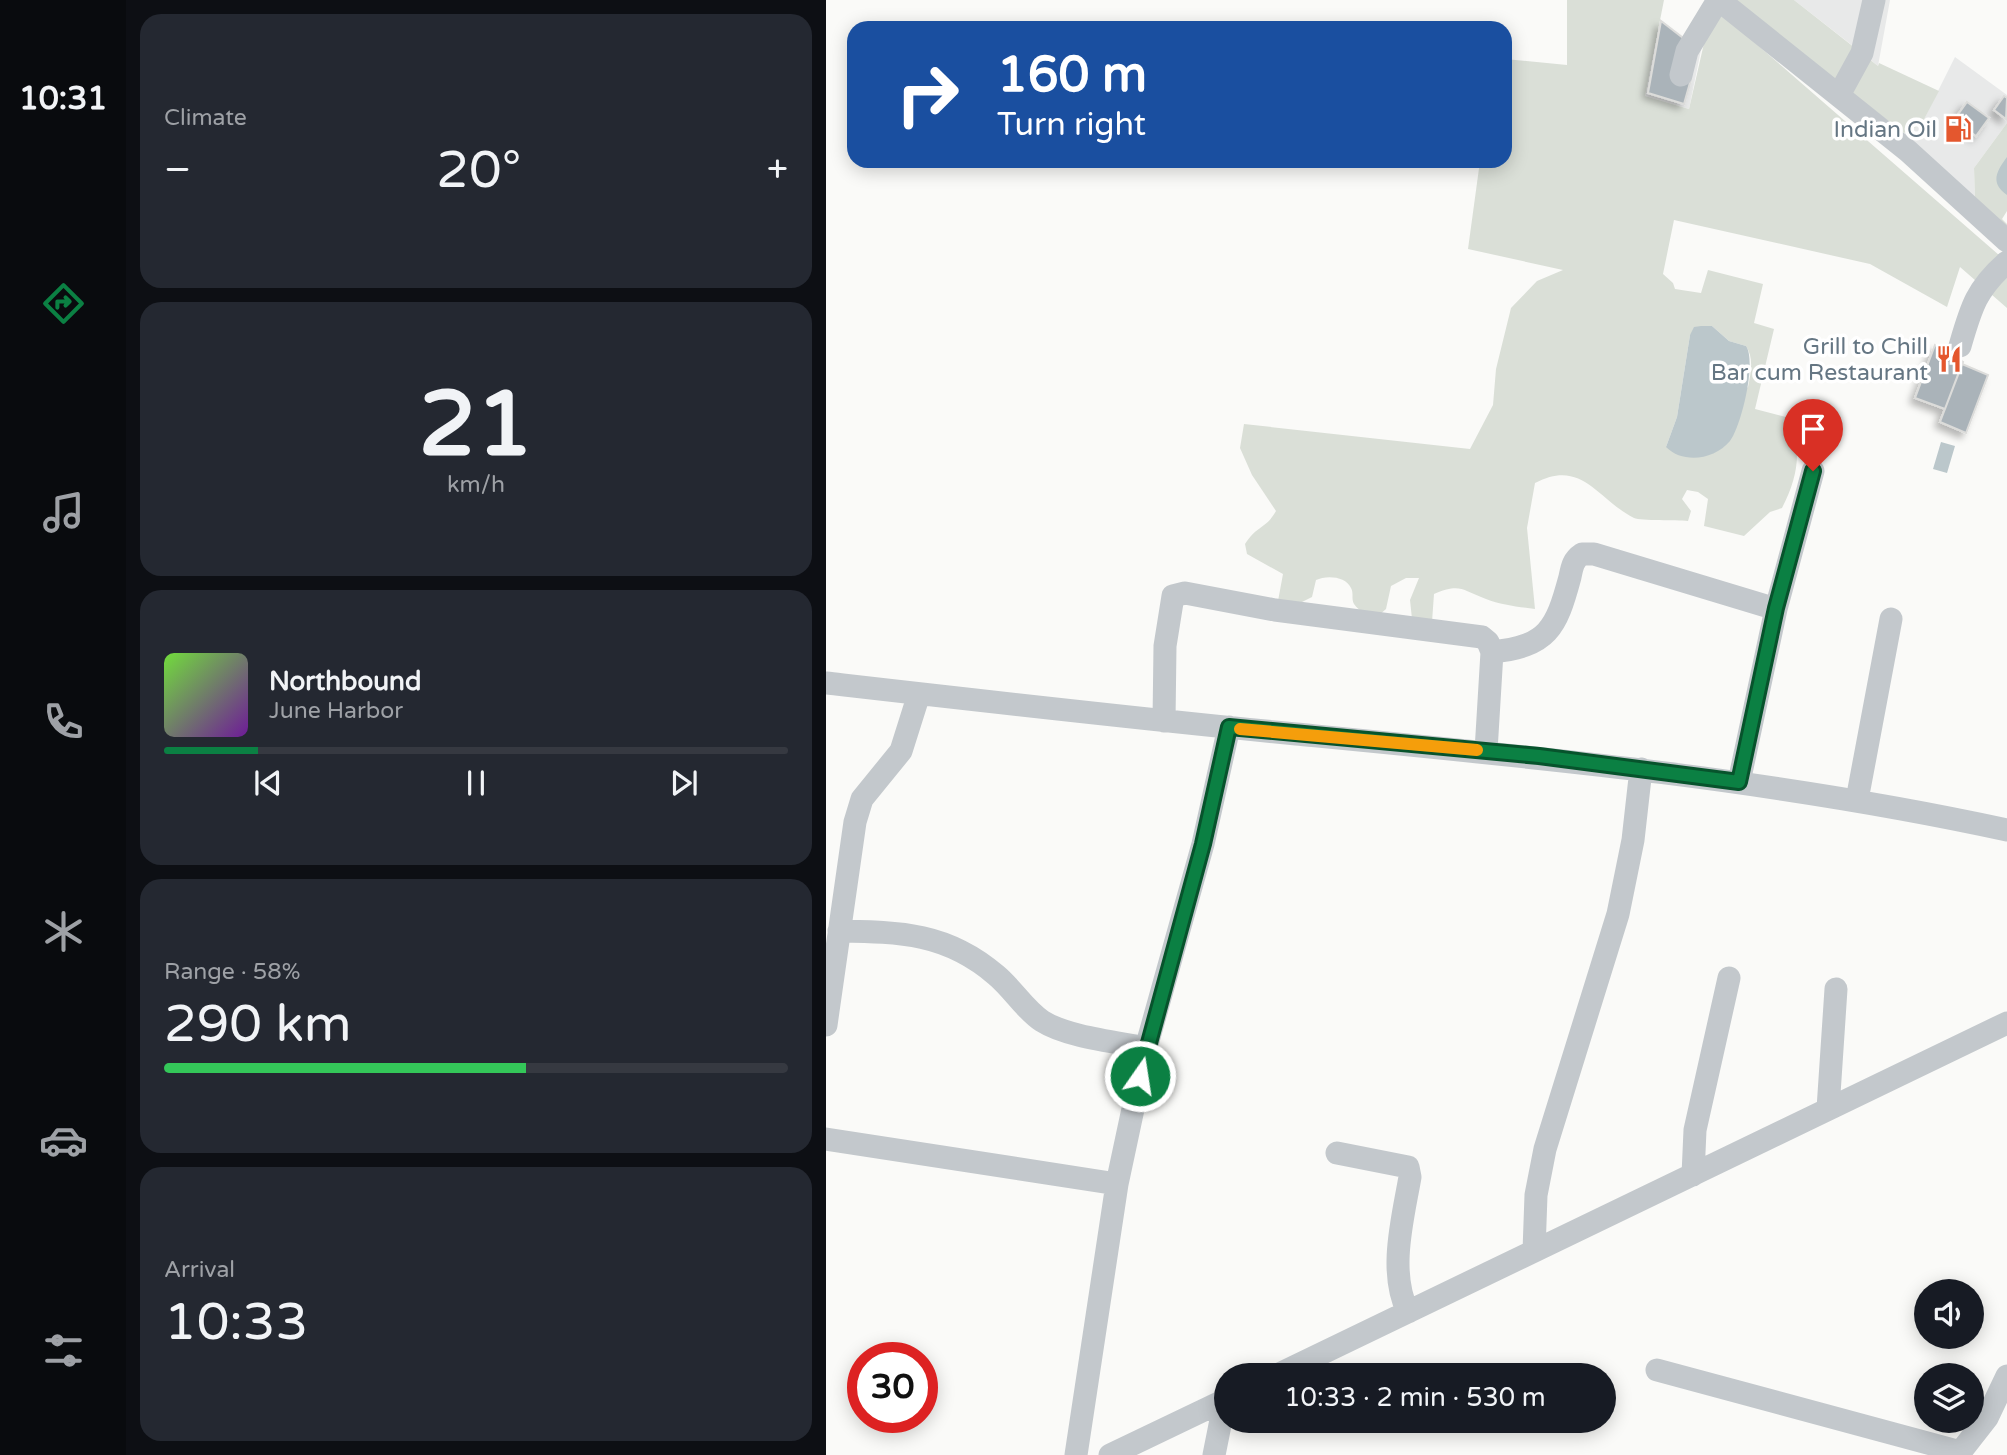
<!DOCTYPE html>
<html lang="en">
<head>
<meta charset="utf-8">
<style>
	:root { --surface:#171b24; --page:#242831; --text:#f1f3f6; --muted:#9ea1a6; --line:#363941; --accent:#0b8043 }
	body { margin:0; font-family:"Varela Round",sans-serif; background:var(--page); color:var(--text); height:100vh; display:flex; flex-direction:column; font-size:26px; white-space:nowrap }
	* { box-sizing:border-box; margin:0 }
	p { font-size:23px; color:var(--muted) }
	.icon { flex:none; width:38px; height:38px; fill:none; stroke:currentColor; stroke-width:2; stroke-linecap:round; stroke-linejoin:round }
	.map { position:relative; flex:1; overflow:hidden }
	.drawer { display:flex; flex-direction:column; gap:14px; padding:14px; background:#0d0f14; width:700px }
	.drawer>* { flex:none }
	.banner { position:absolute; left:21px; top:21px; width:665px; height:147px; border-radius:21px; box-shadow:0 4px 18px #0003; background:#1a4fa0; color:#fff; overflow:hidden }
	.tools { position:absolute; left:1088px; top:1279px; display:grid; gap:14px }
	.tools a { display:grid; place-items:center; width:70px; height:70px; border-radius:50%; background:var(--surface); box-shadow:0 4px 18px #0003; font-size:35px }
	.speed { position:absolute; left:21px; top:1342px; display:flex; gap:14px; font-size:35px; font-weight:700; text-align:center }
	.speed>* { display:grid; place-content:center; width:91px; height:91px; border-radius:50%; background:var(--surface); box-shadow:0 4px 18px #0003; line-height:1 }
	.speed .limit { border:10px solid #d22; background:#fff; color:#111 }
	.pin { position:absolute; display:grid; place-items:center; width:60px; height:60px; color:#fff; margin:-72px -30px; border-radius:50% 50% 50% 0; rotate:-45deg; box-shadow:0 0 7px #0007 }
	.pin .icon { rotate:45deg }
	.me { position:absolute; width:77px; margin:-38px; rotate:13deg; stroke-linejoin:round; filter:drop-shadow(0 0 5px #0008) }
	.turn { display:flex; align-items:center; gap:24px; height:147px; padding:0 35px; font-size:32px }
	.turn .icon { width:91px; height:91px; stroke-width:2.5 }
	.turn b { display:block; font-size:49px; line-height:60px }
	.big { font-size:52px; font-weight:600; line-height:1.1 }
	.drawer .card { flex:1; display:flex; flex-direction:column; justify-content:center; gap:10px; min-width:0; padding:0 24px; border-radius:21px; background:var(--page) }
	.drawer .dial { align-items:center; gap:0 }
	.dial b { font-size:91px; line-height:1 }
	.song { display:flex; align-items:center; gap:21px }
	.cover { width:84px; height:84px; border-radius:10px; background:linear-gradient(135deg,hsl(100 70% 55%),hsl(280 70% 35%)) }
	.played { height:7px; border-radius:4px; background:linear-gradient(90deg,var(--accent) 15%,var(--line) 15%) }
	.keys { display:flex; justify-content:space-around; direction:ltr }
	.heat { display:flex; justify-content:space-between; align-items:center; font-size:38px; direction:ltr }
	.charge { height:10px; border-radius:5px; background:linear-gradient(90deg,#34c759 58%,var(--line) 0) }
	.trip { position:absolute; left:388px; top:1363px; width:402px; height:70px; border-radius:35px; background:var(--surface); box-shadow:0 4px 18px #0003; font-weight:600; line-height:70px; text-align:center }
	main { display:flex; flex:1; min-height:0 }
	.dock { display:flex; flex-direction:column; width:126px; justify-content:space-around; align-items:center; background:#090b0e; color:var(--muted) }
	.dock .icon { width:49px; height:49px }
	.dock .on { color:var(--accent) }
	.dock b { font-size:32px; color:var(--text) }
	.map>svg:first-child { display:block }
	.built { fill:#e8e9e9 }
	.green { fill:#dadfd7; fill-rule:evenodd }
	.water { fill:#bbc7cb }
	.building { fill:#aab3b9; stroke:#dcdcda; stroke-width:2; filter:url(#shadow) }
	.lines { fill:none; stroke-linecap:round; stroke-linejoin:round }
	.minor { stroke:#c3c8cc; stroke-width:23 }
	.route-casing { stroke:#07532c; stroke-width:18 }
	.route { stroke:#0b8043; stroke-width:12 }
	.slow { stroke:#f59e0b; stroke-width:12 }
	.labels { text-anchor:middle; stroke-width:7; stroke-linejoin:round; paint-order:stroke }
	.poi-label { font-size:23px; fill:#657683; stroke:#fff; text-anchor:end }
</style>
</head>
<body>
<main>
<nav class="dock">
<b>10:31</b>
<svg class="icon on" aria-label="directions" viewBox="0 0 24 24"><path d="M12 3l9 9-9 9-9-9zM9 14v-3h6M13 9l2 2-2 2"/></svg>
<svg class="icon" aria-label="music" viewBox="0 0 24 24"><path d="M9 18V5l10-2v13"/><circle cx="6" cy="18" r="3"/><circle cx="16" cy="16" r="3"/></svg>
<svg class="icon" aria-label="phone" viewBox="0 0 24 24"><path d="M5 4h4l2 5-3 2q2 4 5 5l2-3 5 2v4C11 20 4 13 5 4z"/></svg>
<svg class="icon" aria-label="climate" viewBox="0 0 24 24"><path d="M12 3v18M4 7l16 10M4 17L20 7"/></svg>
<svg class="icon" aria-label="car" viewBox="0 0 24 24"><path d="M5 17H2v-5l4-1 3-4h7l3 4 3 1v5h-3M9 17h6M6 11h13"/><circle cx="7" cy="17" r="2"/><circle cx="17" cy="17" r="2"/></svg>
<svg class="icon" aria-label="filters" viewBox="0 0 24 24"><path d="M4 7h16M4 17h16"/><circle cx="9" cy="7" r="2"/><circle cx="15" cy="17" r="2"/></svg>
</nav>
<section class="drawer">
<div class="card"><p>Climate</p>
<div class="heat"><a>−</a><b class="big">20°</b><a>+</a></div>
</div>
<div class="card dial"><b>21</b><p>km/h</p></div>
<div class="card">
<div class="song"><i class="cover"></i><div><b>Northbound</b><p>June Harbor</p></div></div>
<div class="played"></div>
<div class="keys"><svg class="icon" aria-label="previous" viewBox="0 0 24 24"><path d="M18 5L8 12l10 7zM5 5v14"/></svg><svg class="icon" aria-label="pause" viewBox="0 0 24 24"><path d="M8 5v14M16 5v14"/></svg><svg class="icon" aria-label="next" viewBox="0 0 24 24"><path d="M6 5l10 7-10 7zM19 5v14"/></svg></div>
</div>
<div class="card"><p>Range · 58%</p><b class="big">290 km</b><div class="charge"></div></div>
<div class="card"><p>Arrival</p><b class="big">10:33</b></div>
</section>
<div class="map">
<svg width="1181" height="1455" viewBox="0 0 1181 1455">
	<defs>
		<filter id="shadow"><feDropShadow dx="-5" dy="5" stdDeviation="3.5" flood-color="#0004"/></filter>
	</defs>
	<rect width="100%" height="100%" fill="#fafaf8"/>
	<path class="built" d="M968 0H1064L1052 66 1036 53Z
		M834 19 875 50 863 109 819 96Z
		M1129 57 1181 95V123L1148 168 1149 199 1078 133 1095 125Z"/>
	<path class="green" d="M741 0H838L819 96 863 109 881 30 897 15 1181 262V308L1134 267 1121 307 1044 264 848 220 837 274 847 283 849 289 875 293 882 270 937 284 928 323 948 329 929 409 964 418C976 451 972 477 956 508L944 512 918 536 878 526 882 499 872 492 861 490 856 499 865 511 862 521C851 520 815 521 808 518 771 499 756 458 709 483L701 528 709 609C693 607 675 605 660 599 635 590 635 583 608 594L606 622 586 619 584 600 593 578H580L565 586 560 609 552 616C543 614 534 613 528 604 525 599 528 593 525 588 520 576 500 575 490 580L486 597 470 605 452 601 457 574 421 554 419 544C431 525 440 529 450 511L426 475 414 448 418 424 644 449 667 405 670 369 685 308 711 281 737 270 642 249 654 161H679V59L741 65ZM886 326 903 341 920 346C928 358 925 373 922 387L840 447 851 417 864 335Z
		M905 0H968L1052 66 1053 63 1113 91 1095 125 1078 133Z
		M1181 123V211L1176 219 1181 224V230L1149 199 1148 168Z"/>
	<path class="water" d="M1181 157V195C1164 183 1170 172 1181 157Z
		M875 326H886L903 341 920 346C931 362 915 427 904 441 888 460 857 464 840 447L851 417 864 335 868 327Z
		M1115 442 1129 446 1121 473 1107 469Z"/>
	<path class="building" d="M835 21 857 38 865 79 858 104 822 93Z
		M1178 96 1181 98 1180 119 1168 110Z
		M1141 102 1163 118 1150 136 1128 120Z
		M1109 345 1137 362 1119 409 1089 398Z
		M1136 364 1162 375 1140 433 1114 422Z"/>
	<g class="lines">
		<path class="minor" d="M893 0 1082 151 1181 241
			M855 75 861 51 892 0
			M1013 95 1036 53 1048 0
			M1134 346C1145 308 1150 289 1181 262
			M666 652C722 646 730 629 744 577 746 567 747 560 756 554H768L950 609
			M0 683C157 701 313 719 470 734 709 757 946 779 1181 830
			M338 721 339 646 347 596 359 593 449 610 656 637 662 642 666 652 660 751
			M913 782 950 609 987 471
			M1031 800 1065 619
			M13 931C75 932 121 933 170 975 187 989 198 1009 216 1021 241 1037 290 1042 320 1048
			M0 1025 29 822 36 799 75 751 93 694
			M1002 1109 1010 989
			M0 1139 291 1184
			M511 1153 582 1167 584 1177C577 1218 562 1272 582 1312
			M867 1175 869 1130 903 978
			M708 1251 710 1195 719 1149 792 914 807 840 815 769
			M831 1370 1135 1452
			M449 1376 1181 1023
			M250 1455 291 1184 320 1048 377 844 403 727
			M284 1455 401 1399
			M388 1455 399 1400
			M1132 1455 1161 1418 1181 1376"/>
	</g>
	<g class="lines">
		<defs>
			<path id="route" d="M314 1076 377 844 403 727 713 756 913 782 950 608 987 471"/>
		</defs>
		<use href="#route" class="route-casing"/>
		<use href="#route" class="route"/>
		<path class="slow" d="M414 729 651 750"/>
	</g>
	<defs>
		<symbol id="fuel-bare" viewBox="-9 -9 18 18"><path d="M-5.5-6h7V0h2V4h1.3V-2.5L3-4.5l.8-.8L6-3V5H2.5V1h-1V6h-7ZM-4.2-4.7v3.2H.2V-4.7Z" fill="#e4572e" stroke="#fff" stroke-width="2.5" paint-order="stroke"/></symbol>
		<symbol id="restaurant-bare" viewBox="-9 -9 18 18"><path d="M-5-6h1v4h1v-4h1v4h1v-4h1v5L-1.5 .5V6h-2V.5L-5-1ZM5-6V6H3V1.5H1.5Q1.5-4 5-6Z" fill="#e4572e" stroke="#fff" stroke-width="2.5" paint-order="stroke"/></symbol>
	</defs>
	<g fill-rule="evenodd">
		<use href="#fuel-bare" x="1113" y="110" width="38" height="38"/>
		<use href="#restaurant-bare" x="1104" y="340" width="38" height="38"/>
	</g>
	<g class="labels">
		<g class="poi-label">
			<text x="1111" y="137">Indian Oil</text>
			<text x="1102" y="354">Grill to Chill<tspan x="1102" dy="26">Bar cum Restaurant</tspan></text>
		</g>
	</g>
</svg>
<div class="tools">
<a><svg class="icon" aria-label="sound" viewBox="0 0 24 24"><path d="M4 9h4l5-4v14l-5-4H4zM17 9q2 3 0 6"/></svg></a>
<a><svg class="icon" aria-label="layers" viewBox="0 0 24 24"><path d="M12 4l9 5-9 5-9-5zM3 14l9 5 9-5"/></svg></a>
</div>
<div class="speed"><div class="limit">30</div></div>
<div class="pin" style="left:987px;top:471px;background:#d93025"><svg class="icon" aria-label="arrive" viewBox="0 0 24 24"><path d="M6 21V4h12l-3 4 3 4H6"/></svg></div>
<svg class="me" style="left:314px;top:1076px" viewBox="-20 -20 40 40"><circle r="17" fill="#0b8043" stroke="#fff" stroke-width="3"/><path d="M0-11L8 9 0 5-8 9z" fill="#fff"/></svg>
<div class="trip">10:33 · 2 min · 530 m</div>
<div class="banner">
<div class="turn"><svg class="icon" aria-label="right" viewBox="0 0 24 24"><path d="M7 20v-9h11M14 6l5 5-5 5"/></svg><div><b>160 m</b>Turn right</div></div>
</div>
</div>
</main>
</body>
</html>
